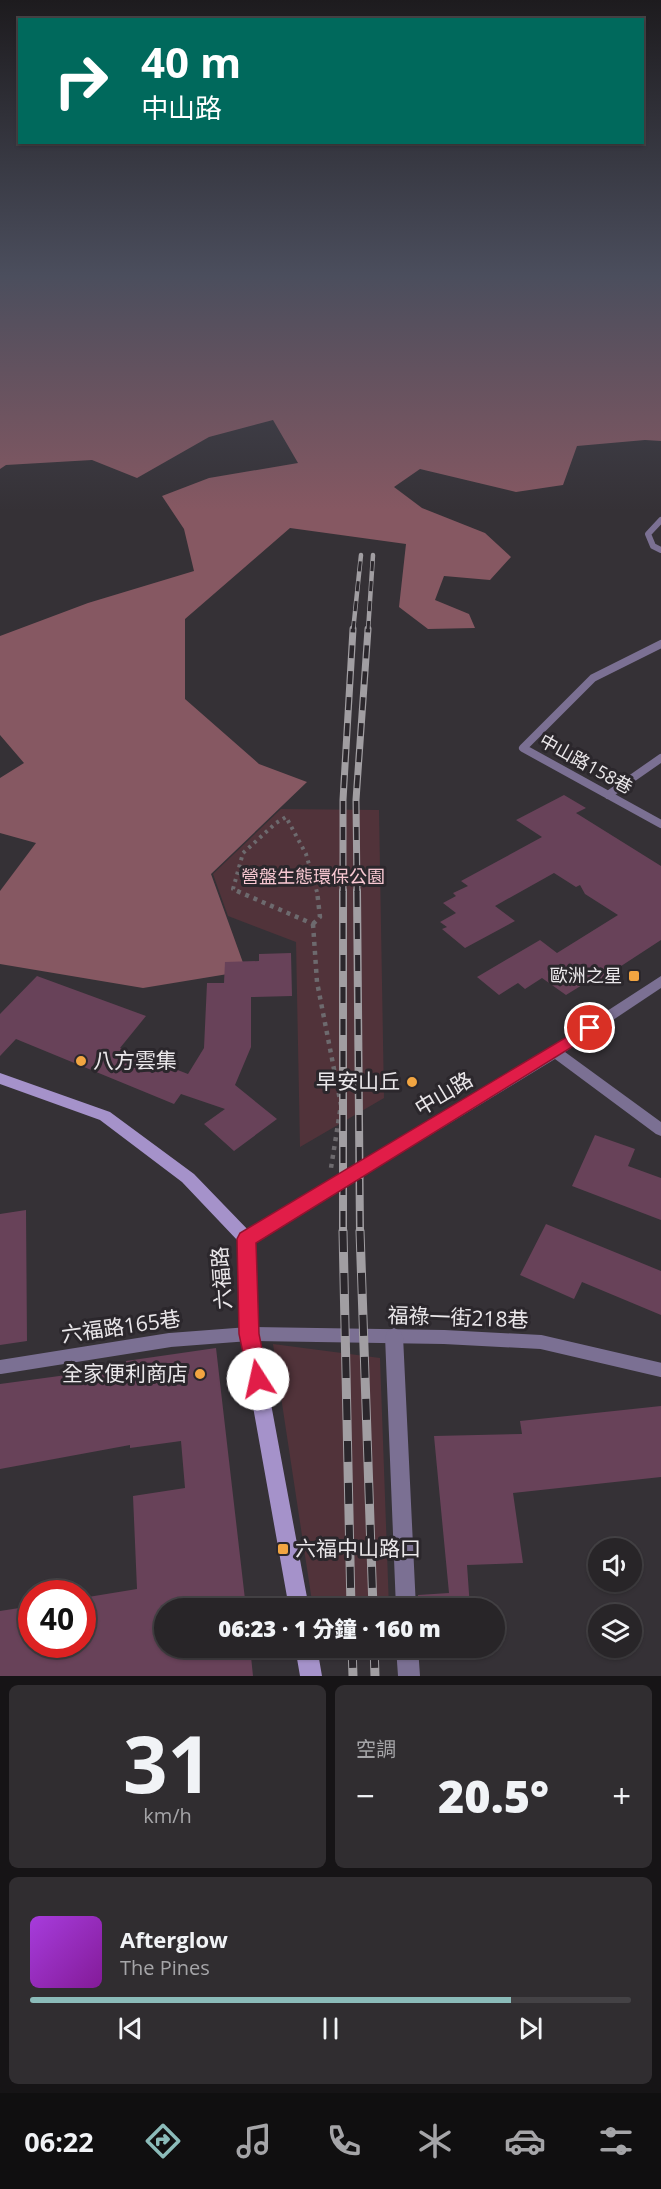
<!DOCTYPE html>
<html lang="zh-TW">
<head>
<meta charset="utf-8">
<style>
	:root { --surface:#282528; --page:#302d30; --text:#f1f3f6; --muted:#a5a5a8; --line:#444245; --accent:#8bbbb9 }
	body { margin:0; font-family:"Open Sans","Noto Sans TC",sans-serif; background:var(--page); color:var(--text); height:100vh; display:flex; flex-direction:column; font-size:22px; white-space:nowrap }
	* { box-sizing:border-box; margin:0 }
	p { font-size:20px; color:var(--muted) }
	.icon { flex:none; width:33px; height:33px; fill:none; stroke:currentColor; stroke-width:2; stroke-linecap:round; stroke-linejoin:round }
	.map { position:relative; height:1676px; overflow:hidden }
	.panel { display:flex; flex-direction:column; gap:9px; padding:9px; background:#161416; flex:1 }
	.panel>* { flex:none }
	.top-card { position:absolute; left:18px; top:18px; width:626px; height:126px; border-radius:0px; box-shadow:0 2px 4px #0004,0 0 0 2px var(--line); background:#00695c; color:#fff; overflow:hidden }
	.buttons { position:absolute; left:588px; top:1538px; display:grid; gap:12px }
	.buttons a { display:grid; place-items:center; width:54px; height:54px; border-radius:50%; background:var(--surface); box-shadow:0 2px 4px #0004,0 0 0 2px var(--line); font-size:30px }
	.speed { position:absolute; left:18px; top:1580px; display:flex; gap:12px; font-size:30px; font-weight:700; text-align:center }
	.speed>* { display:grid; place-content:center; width:78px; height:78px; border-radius:50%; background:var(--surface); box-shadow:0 2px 4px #0004,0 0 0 2px var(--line); line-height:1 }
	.speed .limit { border:9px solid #d22; background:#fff; color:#111 }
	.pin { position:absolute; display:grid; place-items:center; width:51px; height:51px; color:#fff; margin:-26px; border:3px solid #fff; border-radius:50%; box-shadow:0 2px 6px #0007 }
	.me { position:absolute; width:66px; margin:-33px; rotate:350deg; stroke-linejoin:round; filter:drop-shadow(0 0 4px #0008) }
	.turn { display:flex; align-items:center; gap:21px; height:126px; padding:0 24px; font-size:27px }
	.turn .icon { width:78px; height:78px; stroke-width:2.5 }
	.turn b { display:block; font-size:42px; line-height:51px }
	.big { font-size:45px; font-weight:800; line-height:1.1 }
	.panel .widget { flex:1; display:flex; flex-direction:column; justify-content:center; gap:9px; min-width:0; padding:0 21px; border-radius:9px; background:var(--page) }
	.panel .dial { align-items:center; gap:0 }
	.dial b { font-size:78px; line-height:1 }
	.song { display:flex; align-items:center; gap:18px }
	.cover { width:72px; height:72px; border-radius:9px; background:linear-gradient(135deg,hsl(280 70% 55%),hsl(290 70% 35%)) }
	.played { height:6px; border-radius:3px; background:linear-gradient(90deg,var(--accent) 80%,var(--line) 80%) }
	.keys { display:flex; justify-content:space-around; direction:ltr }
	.heat { display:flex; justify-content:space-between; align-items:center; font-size:33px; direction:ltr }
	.panel .tiles { flex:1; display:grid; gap:9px; grid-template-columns:1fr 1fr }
	.widget:last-child { grid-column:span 2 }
	.trip { position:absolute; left:154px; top:1598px; width:351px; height:60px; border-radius:30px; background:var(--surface); box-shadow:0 2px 4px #0004,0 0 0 2px var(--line); font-weight:800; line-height:60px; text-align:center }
	.menu { display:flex; height:96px; justify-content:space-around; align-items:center; background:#100f10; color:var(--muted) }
	.menu .icon { width:42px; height:42px }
	.menu .active { color:var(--accent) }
	.menu b { font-size:27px; color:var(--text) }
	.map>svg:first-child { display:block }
	.green { fill:#51333a }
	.forest { fill:#865862 }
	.building { fill:#684259 }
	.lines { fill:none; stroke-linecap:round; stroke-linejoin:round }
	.path-far1 { stroke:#6d6a6e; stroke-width:4; stroke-dasharray:3 4.5; stroke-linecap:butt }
	.path { stroke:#6d6a6e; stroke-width:4.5; stroke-dasharray:4 5; stroke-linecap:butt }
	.lane-far2 { stroke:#7b7093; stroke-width:6 }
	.lane-far1 { stroke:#7b7093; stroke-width:8 }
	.lane { stroke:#7b7093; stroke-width:14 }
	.street { fill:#7b7093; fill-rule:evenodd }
	.secondary { fill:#a592ca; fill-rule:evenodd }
	.rail-far3-casing { stroke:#a19ea2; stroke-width:4.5 }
	.rail-far2-casing { stroke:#a19ea2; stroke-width:7 }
	.rail-far1-casing { stroke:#a19ea2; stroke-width:8 }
	.rail-casing { stroke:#a19ea2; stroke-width:9 }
	.rail-far3 { stroke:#2b272c; stroke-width:3; stroke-dasharray:10; stroke-linecap:butt }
	.rail-far2 { stroke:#2b272c; stroke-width:4.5; stroke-dasharray:13; stroke-linecap:butt }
	.rail-far1 { stroke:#2b272c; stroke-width:5; stroke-dasharray:16; stroke-linecap:butt }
	.rail { stroke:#2b272c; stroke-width:7; stroke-dasharray:21; stroke-linecap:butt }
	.route { fill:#e11d48; stroke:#92132f; stroke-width:1.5 }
	.poi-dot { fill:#f2a541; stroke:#2b272c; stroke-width:2 }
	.labels { text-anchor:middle; stroke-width:6; stroke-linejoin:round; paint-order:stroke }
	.street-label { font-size:18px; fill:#eae7ea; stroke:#2b272c }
	.park-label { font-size:18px; fill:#f8c8d2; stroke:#2b272c }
	.poi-label { font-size:18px; fill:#eae7ea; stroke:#2b272c; text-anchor:end }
	.near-poi-label { font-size:21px; fill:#eae7ea; stroke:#2b272c; text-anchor:start }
	.near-street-label { font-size:21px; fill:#eae7ea; stroke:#2b272c }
</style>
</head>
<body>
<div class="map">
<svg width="661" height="1676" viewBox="0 0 661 1676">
	<rect width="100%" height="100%" fill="#353136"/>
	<path class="green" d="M281 809 379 810 384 1098 300 1147 296 942 228 916 213 874Z
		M273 1344 380 1358 389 1608H313Z"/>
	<path class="forest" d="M0 277H661V441L645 440 577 446 563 485 516 492 420 469 394 487 422 508 485 533 511 557 490 580 444 576 435 600 469 614 475 628 428 629 399 607 406 544 290 528 185 619V699L259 764 307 782 211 874 246 971 143 988 0 964V891L36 843 0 833V778L24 763 0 735V636L88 603 194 571 184 529 162 496 209 478 298 463 273 420 209 437 137 478 92 460 6 465 0 469Z"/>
	<path class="building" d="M564 795 586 808 576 813 661 866V940L592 985 587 982 566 995 542 978 525 989 518 983 499 995 477 977 540 940 557 953 618 915 585 894 580 885 576 887 554 873 495 906 515 921 465 948 442 929 447 927 440 922 456 913 443 903 456 896 453 893 468 886 461 881 542 837 516 820Z
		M291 953 292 996 251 997V1047L235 1085 277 1119 234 1151 204 1124 225 1109 181 1094 174 1104 16 1039 0 1056V1014L37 976 146 1016 120 1048 188 1074 204 1048 207 983H224L225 962 259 961V954Z
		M595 1135 635 1149 628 1166 661 1178V1220L572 1186Z
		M26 1210 27 1341 0 1345V1214Z
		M546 1224 661 1271V1315L582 1282 574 1299 520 1275Z
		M216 1348 246 1608H165V1647H250L253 1676H0V1611L32 1606V1644H82V1598L137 1589 133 1496 185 1488 181 1441 130 1448V1445L0 1469V1384L126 1367V1361Z
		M661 1406V1477L513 1493 523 1563 467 1565 470 1608H418V1595L449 1593 434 1436 522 1434 520 1421Z"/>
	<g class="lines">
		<path class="path-far1" d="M240 892 233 889 243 853 276 823 286 817 306 854 317 892"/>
		<path class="path" d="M237 891 313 924
			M313 924 317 982 341 1105 331 1168
			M313 924 320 917 317 891"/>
		<path class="lane-far2" d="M661 520 648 534 653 546 661 550"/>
		<path class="lane-far1" d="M661 644 593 678 523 748 661 824
			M608 795 661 758"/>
		<path class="lane" d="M0 1367 170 1340 249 1334 444 1337 541 1342 661 1370"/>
		<path class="street" d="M661 976V988L565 1052 661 1122V1136L656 1134 555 1059 252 1244 246 1246 240 1244 238 1239 240 1234 550 1048Z
			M394 1328 400 1331 403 1336 416 1608H396L385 1336 388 1331Z
			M396 1647H418L420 1676H398Z"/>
		<path class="secondary" d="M0 1073 110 1112 194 1174 252 1234 254 1239 258 1334 309 1608H289L240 1334 238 1241 182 1182 100 1120 0 1084Z
			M295 1647H317L322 1676H300Z"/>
		<defs>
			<path id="rail-far3" d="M353 631 361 555
				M368 631 373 555"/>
			<path id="rail-far2" d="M343 892V800L353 629
				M357 892 356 800 368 629"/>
			<path id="rail-far1" d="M343 891V1233
				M357 891 360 1233"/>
			<path id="rail" d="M343 1231 351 1608
				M360 1231 373 1608
				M352 1647 353 1676
				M374 1647 375 1676"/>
		</defs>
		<use href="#rail-far3" class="rail-far3-casing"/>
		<use href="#rail-far2" class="rail-far2-casing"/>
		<use href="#rail-far1" class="rail-far1-casing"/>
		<use href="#rail" class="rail-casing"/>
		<use href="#rail-far3" class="rail-far3"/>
		<use href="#rail-far2" class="rail-far2"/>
		<use href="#rail-far1" class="rail-far1"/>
		<use href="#rail" class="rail"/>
	</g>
	<linearGradient id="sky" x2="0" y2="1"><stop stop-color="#1d1b1e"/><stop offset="0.54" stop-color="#4b4e5d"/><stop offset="1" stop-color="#4b4e5d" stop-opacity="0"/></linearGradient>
	<rect width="661" height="511" fill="url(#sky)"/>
	<path class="route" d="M590 1023 596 1024 598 1028 596 1032 256 1243 259 1334 268 1379 265 1386 258 1389 250 1386 239 1334 237 1239 240 1233Z"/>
	<g class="poi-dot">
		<rect x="628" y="970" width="12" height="12" rx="3"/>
		<circle cx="81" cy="1061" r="6"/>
		<circle cx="412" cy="1082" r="6"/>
		<circle cx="200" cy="1374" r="6"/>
		<rect x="277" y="1543" width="12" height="12" rx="3"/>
	</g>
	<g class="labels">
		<g class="street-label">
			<text transform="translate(586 764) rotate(29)" y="6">中山路158巷</text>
		</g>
		<g class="park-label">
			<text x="313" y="883">營盤生態環保公園</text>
		</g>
		<g class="poi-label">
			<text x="622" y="982">歐洲之星</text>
		</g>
		<g class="near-poi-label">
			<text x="93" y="1068">八方雲集</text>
			<text x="400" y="1089" text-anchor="end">早安山丘</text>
			<text x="188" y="1381" text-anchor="end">全家便利商店</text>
			<text x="295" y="1556">六福中山路口</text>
		</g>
		<g class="near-street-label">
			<text transform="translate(444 1094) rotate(-31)" y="7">中山路</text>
			<text transform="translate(222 1278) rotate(-94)" y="7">六福路</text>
			<text transform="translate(458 1318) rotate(2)" y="7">福祿一街218巷</text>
			<text transform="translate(121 1327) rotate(-8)" y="7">六福路165巷</text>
		</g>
	</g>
</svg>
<div class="buttons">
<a><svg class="icon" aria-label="sound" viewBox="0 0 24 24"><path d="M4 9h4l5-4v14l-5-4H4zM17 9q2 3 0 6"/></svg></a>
<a><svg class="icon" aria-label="layers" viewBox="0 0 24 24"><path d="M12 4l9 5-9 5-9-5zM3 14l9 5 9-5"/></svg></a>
</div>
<div class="speed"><div class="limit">40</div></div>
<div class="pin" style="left:590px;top:1028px;background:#d93025"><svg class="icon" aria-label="arrive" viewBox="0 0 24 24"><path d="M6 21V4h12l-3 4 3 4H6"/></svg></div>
<svg class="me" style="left:258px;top:1379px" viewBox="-20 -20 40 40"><circle r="19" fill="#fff"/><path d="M0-13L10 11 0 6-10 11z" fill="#e11d48"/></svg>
<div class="trip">06:23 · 1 分鐘 · 160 m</div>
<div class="top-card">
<div class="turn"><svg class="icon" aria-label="right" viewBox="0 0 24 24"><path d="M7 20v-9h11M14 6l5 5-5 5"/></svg><div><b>40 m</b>中山路</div></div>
</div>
</div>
<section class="panel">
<div class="tiles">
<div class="widget dial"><b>31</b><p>km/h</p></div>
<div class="widget"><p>空調</p>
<div class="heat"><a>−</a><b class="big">20.5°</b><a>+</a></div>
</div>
<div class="widget">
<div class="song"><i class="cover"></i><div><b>Afterglow</b><p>The Pines</p></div></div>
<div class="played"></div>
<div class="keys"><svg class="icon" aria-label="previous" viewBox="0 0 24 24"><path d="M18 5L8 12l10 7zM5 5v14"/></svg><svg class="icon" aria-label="pause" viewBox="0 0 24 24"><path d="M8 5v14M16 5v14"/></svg><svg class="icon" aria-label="next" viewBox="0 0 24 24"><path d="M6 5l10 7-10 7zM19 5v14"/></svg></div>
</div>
</div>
</section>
<nav class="menu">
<b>06:22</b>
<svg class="icon active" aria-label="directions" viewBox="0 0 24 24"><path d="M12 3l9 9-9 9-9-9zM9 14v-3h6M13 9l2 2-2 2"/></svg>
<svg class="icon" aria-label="music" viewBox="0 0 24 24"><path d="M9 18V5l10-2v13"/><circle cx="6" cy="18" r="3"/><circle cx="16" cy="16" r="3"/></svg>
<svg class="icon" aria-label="phone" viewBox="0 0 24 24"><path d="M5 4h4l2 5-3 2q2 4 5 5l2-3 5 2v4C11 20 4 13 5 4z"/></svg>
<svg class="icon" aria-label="climate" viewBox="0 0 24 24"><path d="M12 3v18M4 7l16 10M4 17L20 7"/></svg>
<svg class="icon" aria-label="car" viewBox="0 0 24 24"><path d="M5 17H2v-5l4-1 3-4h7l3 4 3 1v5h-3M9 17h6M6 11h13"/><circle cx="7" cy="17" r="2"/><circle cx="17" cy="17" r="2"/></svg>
<svg class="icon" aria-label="filters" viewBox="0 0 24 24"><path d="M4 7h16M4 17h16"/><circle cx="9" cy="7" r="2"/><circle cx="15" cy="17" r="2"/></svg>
</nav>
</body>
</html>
